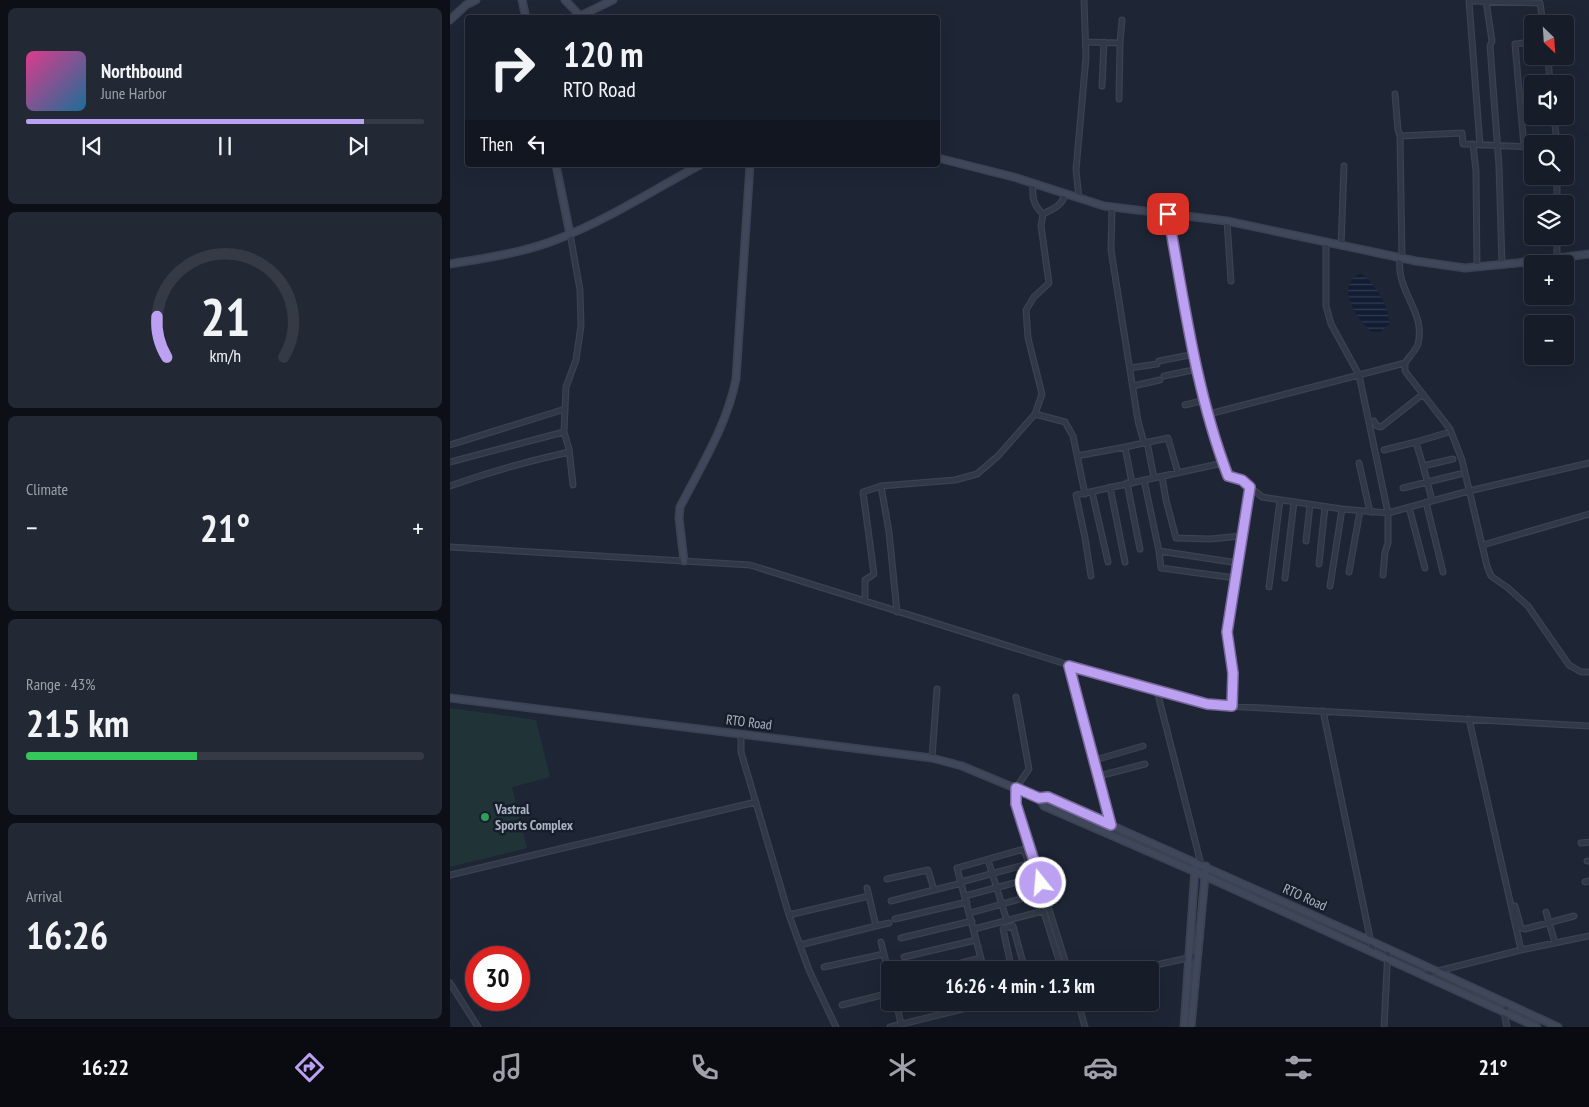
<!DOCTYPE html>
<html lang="en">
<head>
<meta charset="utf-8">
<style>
	:root { --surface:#161c28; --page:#232934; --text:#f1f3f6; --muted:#9ea1a8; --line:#353a45; --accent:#bca0f2 }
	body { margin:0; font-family:"PT Sans Narrow",sans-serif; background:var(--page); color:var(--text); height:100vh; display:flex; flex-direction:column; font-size:19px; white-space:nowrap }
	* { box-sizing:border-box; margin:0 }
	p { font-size:16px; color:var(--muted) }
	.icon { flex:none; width:28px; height:28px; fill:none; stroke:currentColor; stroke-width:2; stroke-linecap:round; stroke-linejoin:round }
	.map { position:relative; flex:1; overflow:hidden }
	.panel { display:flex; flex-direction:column; gap:8px; padding:8px; background:#0c0f16; width:450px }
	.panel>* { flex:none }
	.banner { position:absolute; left:15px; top:15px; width:475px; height:152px; border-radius:5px; box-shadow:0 5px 20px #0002,0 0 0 1px var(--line); background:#161c28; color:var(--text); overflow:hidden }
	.needle { width:32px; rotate:155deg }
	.controls { position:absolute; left:1074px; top:15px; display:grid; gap:10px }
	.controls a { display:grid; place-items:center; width:50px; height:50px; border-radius:5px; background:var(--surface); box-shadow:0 5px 20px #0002,0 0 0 1px var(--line); font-size:25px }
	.speed { position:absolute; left:15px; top:946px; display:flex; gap:10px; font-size:25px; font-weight:700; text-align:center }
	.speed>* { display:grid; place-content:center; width:65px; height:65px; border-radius:50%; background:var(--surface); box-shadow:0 5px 20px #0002,0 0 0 1px var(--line); line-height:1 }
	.speed .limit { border:8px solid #d22; background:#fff; color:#111 }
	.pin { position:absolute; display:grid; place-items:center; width:42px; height:42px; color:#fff; margin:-21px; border-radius:10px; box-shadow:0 2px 8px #0006 }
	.me { position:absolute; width:55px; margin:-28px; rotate:343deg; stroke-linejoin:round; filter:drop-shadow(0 0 4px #0008) }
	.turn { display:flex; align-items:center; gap:18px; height:105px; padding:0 15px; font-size:22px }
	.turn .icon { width:65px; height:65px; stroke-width:2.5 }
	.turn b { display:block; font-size:35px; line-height:42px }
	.then { display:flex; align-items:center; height:48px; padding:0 15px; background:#0003; gap:10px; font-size:19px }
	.big { font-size:38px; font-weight:600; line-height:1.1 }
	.panel .card { flex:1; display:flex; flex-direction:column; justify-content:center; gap:8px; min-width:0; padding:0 18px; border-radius:8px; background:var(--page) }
	.panel .dial { align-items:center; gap:0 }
	.dial svg { height:130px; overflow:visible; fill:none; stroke:var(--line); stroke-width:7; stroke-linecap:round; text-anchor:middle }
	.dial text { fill:var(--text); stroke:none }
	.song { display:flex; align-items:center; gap:15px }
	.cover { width:60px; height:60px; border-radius:8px; background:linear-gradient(135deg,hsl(330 70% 55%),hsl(200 70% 35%)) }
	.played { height:5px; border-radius:2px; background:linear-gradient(90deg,var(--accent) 85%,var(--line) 85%) }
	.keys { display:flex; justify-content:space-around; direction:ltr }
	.heat { display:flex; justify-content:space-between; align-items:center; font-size:28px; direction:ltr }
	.charge { height:8px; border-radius:4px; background:linear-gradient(90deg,#34c759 43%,var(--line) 0) }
	.trip { position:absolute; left:431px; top:961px; width:278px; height:50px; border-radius:5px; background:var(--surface); box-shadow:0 5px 20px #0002,0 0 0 1px var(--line); font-weight:600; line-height:50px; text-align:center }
	.dock { display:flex; height:80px; justify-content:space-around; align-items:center; background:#090b10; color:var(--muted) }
	.dock .icon { width:35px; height:35px }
	.dock .selected { color:var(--accent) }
	.dock b { font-size:22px; color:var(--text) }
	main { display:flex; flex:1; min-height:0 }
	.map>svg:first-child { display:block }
	.green { fill:#203337 }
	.water { fill:url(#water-rules) }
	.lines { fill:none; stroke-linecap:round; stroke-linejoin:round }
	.street-casing { stroke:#3b4250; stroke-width:7 }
	.secondary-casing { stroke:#3b4250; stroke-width:9 }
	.street { stroke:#313847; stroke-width:4.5 }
	.secondary { stroke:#3f475a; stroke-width:6 }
	.route-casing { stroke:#7a689d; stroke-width:12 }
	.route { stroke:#bca0f2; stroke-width:9 }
	.leisure-dot { fill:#2e9e5b; stroke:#171e2b; stroke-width:2 }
	.labels { text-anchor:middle; stroke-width:5; stroke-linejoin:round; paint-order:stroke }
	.street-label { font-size:14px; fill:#abb3c4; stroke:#171e2b }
	.poi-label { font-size:14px; font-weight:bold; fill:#abb3c4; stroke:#171e2b; text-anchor:start }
</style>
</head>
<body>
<main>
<section class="panel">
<div class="card">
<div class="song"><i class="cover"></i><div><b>Northbound</b><p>June Harbor</p></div></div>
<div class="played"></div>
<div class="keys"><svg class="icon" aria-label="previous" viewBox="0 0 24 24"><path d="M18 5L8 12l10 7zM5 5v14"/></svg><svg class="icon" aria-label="pause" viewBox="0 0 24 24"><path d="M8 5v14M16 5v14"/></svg><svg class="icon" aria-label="next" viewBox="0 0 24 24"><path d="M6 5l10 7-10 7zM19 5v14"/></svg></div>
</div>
<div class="card dial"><svg viewBox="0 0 100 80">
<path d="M14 69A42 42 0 1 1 86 69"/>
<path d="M14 69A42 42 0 0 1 8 44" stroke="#bca0f2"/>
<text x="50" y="56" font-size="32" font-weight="700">21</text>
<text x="50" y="72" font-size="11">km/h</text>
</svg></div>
<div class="card"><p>Climate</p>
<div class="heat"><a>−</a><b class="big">21°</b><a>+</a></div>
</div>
<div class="card"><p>Range · 43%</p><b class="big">215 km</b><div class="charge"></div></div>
<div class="card"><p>Arrival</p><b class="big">16:26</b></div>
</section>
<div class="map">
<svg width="1139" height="1027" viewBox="0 0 1139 1027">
	<defs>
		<pattern id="water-rules" width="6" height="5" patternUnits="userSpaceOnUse" patternTransform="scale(1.25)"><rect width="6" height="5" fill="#121d33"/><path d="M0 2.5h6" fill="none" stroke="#323b4f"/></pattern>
	</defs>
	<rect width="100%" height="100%" fill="#1e2636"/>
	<path class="green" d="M0 708 86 720 100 777 62 787 77 848 0 867Z"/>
	<path class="water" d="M911 273C927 287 937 302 940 324L930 332H922C906 319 884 285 911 273Z"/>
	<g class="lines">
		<defs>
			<path id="street" d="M1036 1 1042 41 1040 46 1049 166 1052 265
				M636 42 670 43 672 20
				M1098 56 1100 84
				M652 86 654 42
				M945 94 948 130 950 136
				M669 99 670 43
				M1104 116 1107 144
				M1023 144 1026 172 1027 267
				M1030 145 1019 1 1090 3 1093 24
				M1074 147 1065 44 1082 42
				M583 184C582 197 583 205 593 214
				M629 198 626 170 636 57 634 0
				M1107 204V176
				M662 207 661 250 688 421 694 443
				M717 214C734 302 746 393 778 476L792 480 812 497 892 509 938 513 1019 491 1139 463
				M777 221 781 281
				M120 234 130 290 131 326 126 360 116 387 114 432 119 449 123 485
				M876 242V306L881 324 909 375 938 513V543L935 552 933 575
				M891 246 894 166
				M950 257C949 267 950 276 953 284 960 304 974 321 968 344 966 350 959 357 955 363
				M952 258 950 136 1012 133 1013 144 1082 147
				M1107 258V236
				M709 361 745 354
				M680 368 707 364
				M714 376 748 369
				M683 386 710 380
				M735 405 755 400
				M585 414 615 422 623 436 635 494
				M759 414 955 363V371L958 375 1000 429 1012 460 1037 566 1041 576 1058 588 1078 606 1119 665 1131 672H1139
				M924 421 927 426 931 427 973 394
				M697 442 704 478
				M966 442 996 433
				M0 445 115 409
				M675 447 718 438 728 473
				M934 450 966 442 973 466
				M627 456 675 447 682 483
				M0 462 114 432
				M909 463 920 512
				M712 477 716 500 726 538 760 539 792 536
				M694 480 709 551 788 563
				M677 483 690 549
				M0 486C39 472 79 461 119 452
				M431 486 505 480 527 474 548 456 585 414 592 394 578 338 576 310 584 297 599 283 591 226 593 214C603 209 613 205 615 194
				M660 487 675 562
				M953 488 1010 474
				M642 492 658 562
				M982 500 973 466 1003 459
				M976 502 993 572
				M959 507 975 568
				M856 541 860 505
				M1033 545 1139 514
				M0 547 300 565 619 665 757 705 1139 726
				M709 551 711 568 785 578
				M869 564 875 507
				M899 572 910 511
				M641 576 635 538 626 495 773 463
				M835 578 844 502
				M880 586 892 509
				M819 587 830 500
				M415 601V580L424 574 413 492 431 486 439 532 447 612
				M619 665 661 825
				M707 691 751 864
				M566 697 579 769 566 788V804L618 970
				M782 706 783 673 777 632 800 487
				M873 711 923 952
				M1019 719 1071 950
				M291 734V752L339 915 359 970 386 1027
				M482 758 487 689
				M645 760 693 746
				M649 776 695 764
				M1131 843 1139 842
				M538 860 557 921
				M1137 861H1139
				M0 875 306 802
				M437 879 478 870 484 890 512 883
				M511 882 578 864
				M1135 882 1139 881
				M419 896 426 926 439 923
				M515 896 583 878
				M441 901 484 890
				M1065 906 1071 928 1075 929 1124 916
				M1096 912 1105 943
				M520 913 588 894
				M339 915 419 896 417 888
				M445 919 517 902
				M524 929 593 911
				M451 938 522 921
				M431 942 440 978
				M350 945 426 926
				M454 957 526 940
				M374 967 434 954
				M483 970 531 958
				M534 970 507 868 574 849 612 970
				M562 970 553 929 563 926 575 970
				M683 970 747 956
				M972 975 1071 950 1139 936
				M0 983 28 1027
				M446 1002 451 1024
				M628 1002 635 1027
				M392 1005 440 993
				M440 1027 541 1002
				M934 1027 938 949
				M1057 1027 1054 1012 1058 1004"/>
			<path id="secondary" d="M72 0 76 18
				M115 0 132 18
				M130 16 163 0
				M0 20 16 5 26 0
				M488 158 567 178 654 206 777 221 966 261 1015 268 1067 263 1139 254
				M106 165 120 234
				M0 264C36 258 73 253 108 239 157 220 203 190 250 165
				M234 561 229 518 230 507C251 466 277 425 286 379L300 165
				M0 698 482 758 512 766 589 798 594 806 755 876 1087 1027
				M589 798 598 797 921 941 1108 1027
				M734 1027 745 869
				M741 1027 756 866"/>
		</defs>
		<use href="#street" class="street-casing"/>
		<use href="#secondary" class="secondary-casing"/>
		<use href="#street" class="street"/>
		<use href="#secondary" class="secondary"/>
	</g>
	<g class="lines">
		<defs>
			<path id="route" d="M591 883 566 804V788L589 798 598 797 661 825 619 666 757 704 782 706 783 673 777 632 800 487 792 480 778 476C746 393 734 301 718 214"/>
		</defs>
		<use href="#route" class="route-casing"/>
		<use href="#route" class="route"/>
	</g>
	<circle class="leisure-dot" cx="35" cy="817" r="5"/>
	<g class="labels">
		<g class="street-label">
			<text transform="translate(299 722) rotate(7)" y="5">RTO Road</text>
			<text transform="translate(855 897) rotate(24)" y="5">RTO Road</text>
		</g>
		<g class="poi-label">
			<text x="45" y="814">Vastral<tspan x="45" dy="16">Sports Complex</tspan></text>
		</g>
	</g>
</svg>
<div class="controls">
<a><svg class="needle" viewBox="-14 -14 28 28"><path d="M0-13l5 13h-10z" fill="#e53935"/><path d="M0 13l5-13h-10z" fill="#9ea1a8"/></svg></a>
<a><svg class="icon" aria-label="sound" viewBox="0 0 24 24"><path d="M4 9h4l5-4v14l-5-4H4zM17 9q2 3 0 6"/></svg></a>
<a><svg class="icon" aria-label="search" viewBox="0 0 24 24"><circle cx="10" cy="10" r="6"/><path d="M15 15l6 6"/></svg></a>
<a><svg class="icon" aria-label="layers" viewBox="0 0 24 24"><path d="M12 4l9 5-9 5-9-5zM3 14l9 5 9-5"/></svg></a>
<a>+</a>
<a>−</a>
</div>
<div class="speed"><div class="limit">30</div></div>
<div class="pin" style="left:718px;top:214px;background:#d93025"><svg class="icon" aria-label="arrive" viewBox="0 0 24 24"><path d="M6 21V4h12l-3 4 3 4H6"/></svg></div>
<svg class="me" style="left:591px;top:883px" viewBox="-20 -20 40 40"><circle r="17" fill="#bca0f2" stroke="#fff" stroke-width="3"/><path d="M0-11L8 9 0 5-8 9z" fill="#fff"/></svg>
<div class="trip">16:26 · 4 min · 1.3 km</div>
<div class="banner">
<div class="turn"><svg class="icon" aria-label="right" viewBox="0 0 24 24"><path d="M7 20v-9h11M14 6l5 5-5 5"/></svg><div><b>120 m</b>RTO Road</div></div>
<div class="then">Then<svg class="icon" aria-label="left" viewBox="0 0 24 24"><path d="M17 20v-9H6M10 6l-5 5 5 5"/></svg></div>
</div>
</div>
</main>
<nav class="dock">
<b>16:22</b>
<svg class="icon selected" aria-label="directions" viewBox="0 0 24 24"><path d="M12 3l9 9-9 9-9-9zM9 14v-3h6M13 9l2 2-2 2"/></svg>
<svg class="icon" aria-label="music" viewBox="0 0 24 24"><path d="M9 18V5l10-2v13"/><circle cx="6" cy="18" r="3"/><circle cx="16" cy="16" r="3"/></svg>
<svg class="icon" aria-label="phone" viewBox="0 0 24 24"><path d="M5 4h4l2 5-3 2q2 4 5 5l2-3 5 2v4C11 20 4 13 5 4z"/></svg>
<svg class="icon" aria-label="climate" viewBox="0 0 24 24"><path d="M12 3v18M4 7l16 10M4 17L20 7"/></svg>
<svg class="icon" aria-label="car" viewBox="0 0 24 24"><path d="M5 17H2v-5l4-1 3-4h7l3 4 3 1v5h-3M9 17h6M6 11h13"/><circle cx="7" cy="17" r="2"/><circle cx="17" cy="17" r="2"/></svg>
<svg class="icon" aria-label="filters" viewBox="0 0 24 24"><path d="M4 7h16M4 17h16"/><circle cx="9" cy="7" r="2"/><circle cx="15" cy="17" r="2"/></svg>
<b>21°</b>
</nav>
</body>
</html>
